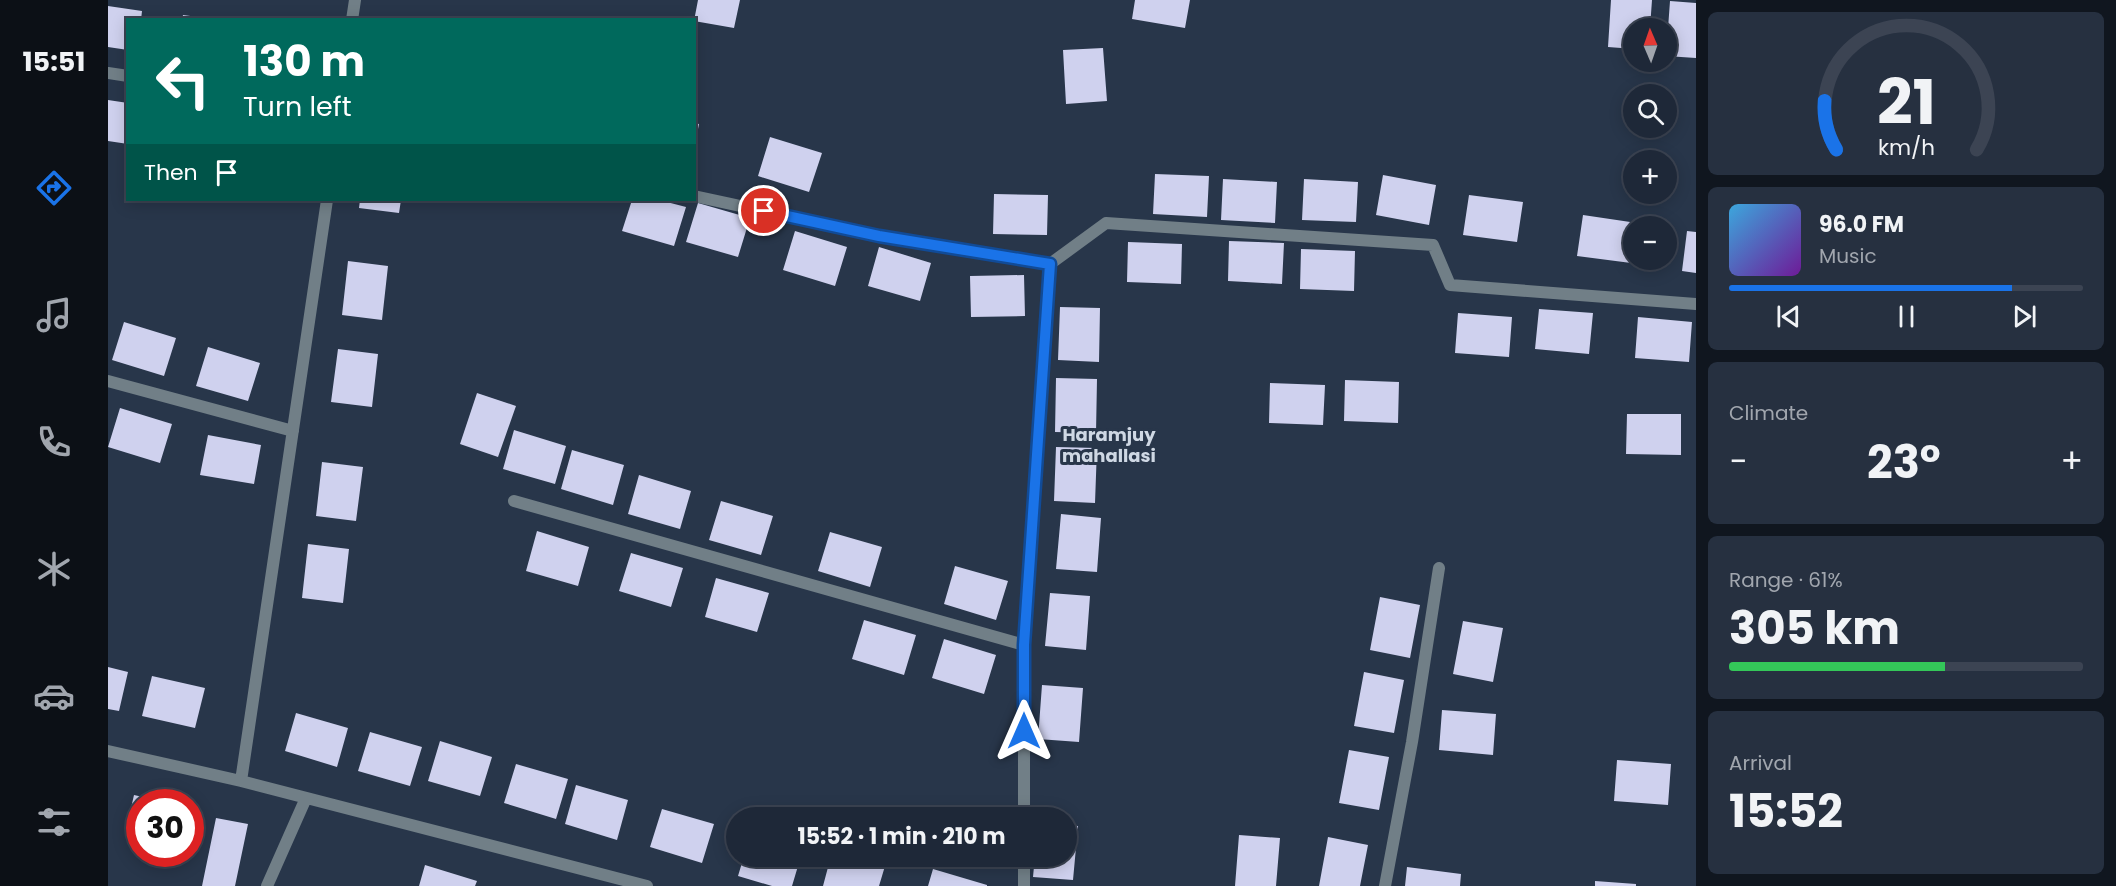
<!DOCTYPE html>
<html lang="en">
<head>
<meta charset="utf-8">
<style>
	:root { --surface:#1e2838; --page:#263040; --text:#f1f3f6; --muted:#a1a6ae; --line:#3c4453; --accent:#1a73e8 }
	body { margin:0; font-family:Poppins,sans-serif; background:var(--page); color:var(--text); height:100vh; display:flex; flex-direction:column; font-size:22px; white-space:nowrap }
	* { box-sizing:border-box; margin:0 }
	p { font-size:20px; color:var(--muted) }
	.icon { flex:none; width:33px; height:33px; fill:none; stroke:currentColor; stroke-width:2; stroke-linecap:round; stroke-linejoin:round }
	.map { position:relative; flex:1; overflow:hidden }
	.drawer { display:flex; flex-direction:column; gap:12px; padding:12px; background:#10161f; width:420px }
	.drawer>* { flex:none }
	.top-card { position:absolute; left:18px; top:18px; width:570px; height:183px; border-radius:0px; box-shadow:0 3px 15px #0003,0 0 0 2px var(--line); background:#00695c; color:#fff; overflow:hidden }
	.needle { width:39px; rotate:358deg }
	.tools { position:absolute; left:1515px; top:18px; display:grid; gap:12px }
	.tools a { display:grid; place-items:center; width:54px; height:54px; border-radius:50%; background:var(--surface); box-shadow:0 3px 15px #0003,0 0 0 2px var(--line); font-size:30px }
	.speed { position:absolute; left:18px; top:789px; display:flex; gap:12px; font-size:30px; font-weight:700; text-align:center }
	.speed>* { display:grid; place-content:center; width:78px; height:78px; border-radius:50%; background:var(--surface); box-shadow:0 3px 15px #0003,0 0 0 2px var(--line); line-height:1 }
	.speed .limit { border:9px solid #d22; background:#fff; color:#111 }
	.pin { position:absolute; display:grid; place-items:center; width:51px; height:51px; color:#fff; margin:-26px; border:3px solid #fff; border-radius:50%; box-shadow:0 2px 6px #0007 }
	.me { position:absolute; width:66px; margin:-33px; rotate:0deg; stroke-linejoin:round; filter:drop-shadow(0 0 4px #0008) }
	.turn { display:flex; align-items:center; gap:21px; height:126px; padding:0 18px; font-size:27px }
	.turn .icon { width:78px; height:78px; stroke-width:2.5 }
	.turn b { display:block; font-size:42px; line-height:51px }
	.then { display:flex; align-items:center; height:57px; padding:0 18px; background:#0003; gap:12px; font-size:22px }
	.big { font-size:45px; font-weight:700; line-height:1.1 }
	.drawer .widget { flex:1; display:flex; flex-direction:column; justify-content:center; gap:9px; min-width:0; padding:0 21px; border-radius:9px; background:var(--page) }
	.drawer .dial { align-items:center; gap:0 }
	.dial svg { height:156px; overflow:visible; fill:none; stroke:var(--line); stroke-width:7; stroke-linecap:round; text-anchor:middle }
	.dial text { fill:var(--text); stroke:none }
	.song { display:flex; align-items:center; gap:18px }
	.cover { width:72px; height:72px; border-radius:9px; background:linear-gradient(135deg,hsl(200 70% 55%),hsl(280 70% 35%)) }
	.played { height:6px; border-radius:3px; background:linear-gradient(90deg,var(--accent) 80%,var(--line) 80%) }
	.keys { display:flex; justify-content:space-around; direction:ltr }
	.heat { display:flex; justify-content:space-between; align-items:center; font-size:33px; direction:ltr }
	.charge { height:9px; border-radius:4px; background:linear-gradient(90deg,#34c759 61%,var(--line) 0) }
	.trip { position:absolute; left:618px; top:807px; width:351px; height:60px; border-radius:30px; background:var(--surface); box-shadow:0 3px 15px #0003,0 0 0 2px var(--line); font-weight:700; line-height:60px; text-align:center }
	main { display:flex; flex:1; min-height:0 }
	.tab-bar { display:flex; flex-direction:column; width:108px; justify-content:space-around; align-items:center; background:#0c1016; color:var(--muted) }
	.tab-bar .icon { width:42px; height:42px }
	.tab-bar .on { color:var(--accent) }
	.tab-bar b { font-size:27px; color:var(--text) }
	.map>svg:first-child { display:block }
	.building { fill:#cfd1ee }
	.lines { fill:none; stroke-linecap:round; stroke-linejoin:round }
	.street { stroke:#717f87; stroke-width:12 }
	.route-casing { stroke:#114b97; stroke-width:15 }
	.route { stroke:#1a73e8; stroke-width:10 }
	.labels { text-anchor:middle; stroke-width:6; stroke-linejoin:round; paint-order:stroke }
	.neighbourhood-label { font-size:18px; font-weight:bold; fill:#cfd8e4; stroke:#28364a }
</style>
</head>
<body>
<main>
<nav class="tab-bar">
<b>15:51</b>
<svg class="icon on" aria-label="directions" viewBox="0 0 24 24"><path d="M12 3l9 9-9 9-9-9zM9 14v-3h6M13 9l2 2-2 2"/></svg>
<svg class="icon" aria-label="music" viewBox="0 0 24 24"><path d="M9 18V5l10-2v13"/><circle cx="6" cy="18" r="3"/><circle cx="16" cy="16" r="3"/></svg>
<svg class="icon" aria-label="phone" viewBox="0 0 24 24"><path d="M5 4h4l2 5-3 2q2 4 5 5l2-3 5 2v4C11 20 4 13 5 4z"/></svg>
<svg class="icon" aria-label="climate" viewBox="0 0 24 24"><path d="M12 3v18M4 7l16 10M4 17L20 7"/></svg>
<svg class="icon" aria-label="car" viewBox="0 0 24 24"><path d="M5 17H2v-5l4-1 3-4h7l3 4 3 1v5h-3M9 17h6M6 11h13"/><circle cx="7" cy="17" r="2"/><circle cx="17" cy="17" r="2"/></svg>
<svg class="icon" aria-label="filters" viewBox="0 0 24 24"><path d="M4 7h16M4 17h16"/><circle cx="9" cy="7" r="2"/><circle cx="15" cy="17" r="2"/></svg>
</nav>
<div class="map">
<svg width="1588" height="886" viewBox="0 0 1588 886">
	<rect width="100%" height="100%" fill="#28364a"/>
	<path class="building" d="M590 0H632L626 28 586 21Z
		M1027 0H1082L1077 28 1024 19Z
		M1503 0H1544L1542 28H1526V49L1500 47Z
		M1562 1 1588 3V58L1558 56Z
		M0 6 34 11 33 20H20V50L0 47Z
		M75 15 97 18V20H74Z
		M995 48 999 101 958 104 955 50Z
		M0 100 20 103V144L0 141Z
		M586 123 591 124 588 139H586Z
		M662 137 714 153 701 192 650 176Z
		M1047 174 1101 176 1099 217 1045 214Z
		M1275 175 1328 185 1321 225 1268 215Z
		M1115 179 1169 182 1167 223 1113 220Z
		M1196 179 1250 182 1248 222 1194 220Z
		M886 194 940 195 939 235 885 234Z
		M1361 195 1415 202 1409 242 1355 235Z
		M252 200H293L291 213 251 208Z
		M524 200H551L578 207 566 246 514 231Z
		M590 203 642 218 630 257 578 242Z
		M1475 215 1529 223 1528 226H1526L1523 263 1469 256Z
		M687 231 739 247 727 286 675 270Z
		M1579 231 1588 232V273L1574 271Z
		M1121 241 1176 243 1174 284 1120 281Z
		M1020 242 1074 244 1073 284 1019 282Z
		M771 247 823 263 812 301 760 286Z
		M1193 249 1247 251 1246 291 1192 289Z
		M240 261 280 266 274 320 234 315Z
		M916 275 917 316 863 317 862 276Z
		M952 307 992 308 991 362 950 360Z
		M1431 309 1485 313 1481 354 1427 349Z
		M1350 313 1404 317 1401 357 1347 353Z
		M1530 317 1584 322 1581 362 1527 358Z
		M16 322 68 338 56 376 4 360Z
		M100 347 152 363 140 401 88 386Z
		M230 349 270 354 264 407 223 402Z
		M948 378 989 379 988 433 947 432Z
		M1237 380 1291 382 1290 423 1236 421Z
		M1162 383 1217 385 1215 425 1161 423Z
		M369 393 408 406 390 457 352 444Z
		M12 408 64 424 52 463 0 447Z
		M1519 414H1573V455L1518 454Z
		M406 430 458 446 447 484 395 469Z
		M100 435 153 445 146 484 92 475Z
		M948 447 989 448 987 503 946 501Z
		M464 450 516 465 505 505 453 489Z
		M214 462 255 467 248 521 208 516Z
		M531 475 583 491 572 529 520 514Z
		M613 501 665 516 653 555 601 540Z
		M953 514 993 518 989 572 948 569Z
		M429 531 481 547 470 586 418 571Z
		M722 532 774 547 762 587 710 571Z
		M200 544 241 549 235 603 194 598Z
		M523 553 575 568 563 607 511 591Z
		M847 566 900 581 888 620 836 604Z
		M608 578 661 593 649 632 597 617Z
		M942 593 982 596 978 650 937 646Z
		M1272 597 1312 605 1302 658 1262 650Z
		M756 620 808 635 796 675 744 659Z
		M1355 621 1395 628 1385 682 1345 674Z
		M836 639 888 655 876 694 824 678Z
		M0 667 20 672 11 711 0 709Z
		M1256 672 1296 680 1286 733 1246 726Z
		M44 676 97 688 87 728 34 716Z
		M934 685 975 688 971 742 930 739Z
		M1334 710 1388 714 1385 755 1331 750Z
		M188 713 240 728 229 767 177 751Z
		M262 732 314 747 302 786 250 771Z
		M332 741 384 757 372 796 320 781Z
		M1241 750 1281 757 1271 810 1231 803Z
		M1509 760 1563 764 1560 805 1506 801Z
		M408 764 460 779 448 819 396 803Z
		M468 785 520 800 509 840 457 824Z
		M26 795 57 802H32V837L17 834Z
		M554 809 606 824 594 863 542 847Z
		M108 818 140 824 127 886H94Z
		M958 825 970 826 965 880 925 877 927 856H958Z
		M1131 835 1172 838 1168 886H1127Z
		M1220 837 1260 845 1252 886H1211Z
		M636 856H693L684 886H664L630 876Z
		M723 856H744L777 866 771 886H715Z
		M317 865 369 881 367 886H311Z
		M1299 867 1353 874 1352 886H1297Z
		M825 869 879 885V886H820Z
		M1487 881 1528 884V886H1487Z"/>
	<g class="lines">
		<path class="street" d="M244 20 247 0
			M0 73 20 76
			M586 196 771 236 942 264 998 223 1325 245 1342 285 1588 304
			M0 381 185 431
			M406 501 916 645
			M0 751 133 781 539 886
			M133 781 219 200
			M916 818V645L942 264
			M916 856V886
			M159 886 198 798
			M1277 886 1304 742 1331 568"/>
	</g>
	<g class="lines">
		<defs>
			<path id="route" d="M656 211 771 236 942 264 916 645V731"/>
		</defs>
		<use href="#route" class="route-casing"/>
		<use href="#route" class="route"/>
	</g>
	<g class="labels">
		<g class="neighbourhood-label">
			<text x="1001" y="441">Haramjuy<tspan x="1001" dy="21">mahallasi</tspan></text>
		</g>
	</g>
</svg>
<div class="tools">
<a><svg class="needle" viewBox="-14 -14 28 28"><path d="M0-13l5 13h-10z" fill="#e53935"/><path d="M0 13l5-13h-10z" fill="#a1a6ae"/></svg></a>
<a><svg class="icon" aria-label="search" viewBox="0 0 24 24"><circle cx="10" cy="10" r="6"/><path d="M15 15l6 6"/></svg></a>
<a>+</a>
<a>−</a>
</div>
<div class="speed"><div class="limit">30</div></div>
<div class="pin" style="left:656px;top:211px;background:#d93025"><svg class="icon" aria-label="arrive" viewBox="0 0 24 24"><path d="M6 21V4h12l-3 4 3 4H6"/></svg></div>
<svg class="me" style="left:916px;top:731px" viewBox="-20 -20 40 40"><path d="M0-17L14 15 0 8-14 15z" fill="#1a73e8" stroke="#fff" stroke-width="4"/></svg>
<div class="trip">15:52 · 1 min · 210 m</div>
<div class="top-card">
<div class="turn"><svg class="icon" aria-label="left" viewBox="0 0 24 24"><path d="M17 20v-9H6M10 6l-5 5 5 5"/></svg><div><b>130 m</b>Turn left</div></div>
<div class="then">Then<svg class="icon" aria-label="arrive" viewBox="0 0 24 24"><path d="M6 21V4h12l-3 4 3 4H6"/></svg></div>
</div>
</div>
<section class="drawer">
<div class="widget dial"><svg viewBox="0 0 100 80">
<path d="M14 69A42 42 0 1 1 86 69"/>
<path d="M14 69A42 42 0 0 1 8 44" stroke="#1a73e8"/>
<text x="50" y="56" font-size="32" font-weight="700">21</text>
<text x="50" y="72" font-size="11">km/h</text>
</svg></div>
<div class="widget">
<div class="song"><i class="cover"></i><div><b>96.0 FM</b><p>Music</p></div></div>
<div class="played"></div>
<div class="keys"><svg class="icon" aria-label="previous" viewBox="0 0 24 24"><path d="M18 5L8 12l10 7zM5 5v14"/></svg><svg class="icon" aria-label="pause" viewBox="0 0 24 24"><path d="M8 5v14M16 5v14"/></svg><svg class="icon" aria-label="next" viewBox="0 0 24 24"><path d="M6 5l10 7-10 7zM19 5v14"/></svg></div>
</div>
<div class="widget"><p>Climate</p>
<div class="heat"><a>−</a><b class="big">23°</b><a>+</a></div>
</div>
<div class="widget"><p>Range · 61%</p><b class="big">305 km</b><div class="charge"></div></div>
<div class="widget"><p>Arrival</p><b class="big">15:52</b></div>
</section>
</main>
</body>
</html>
